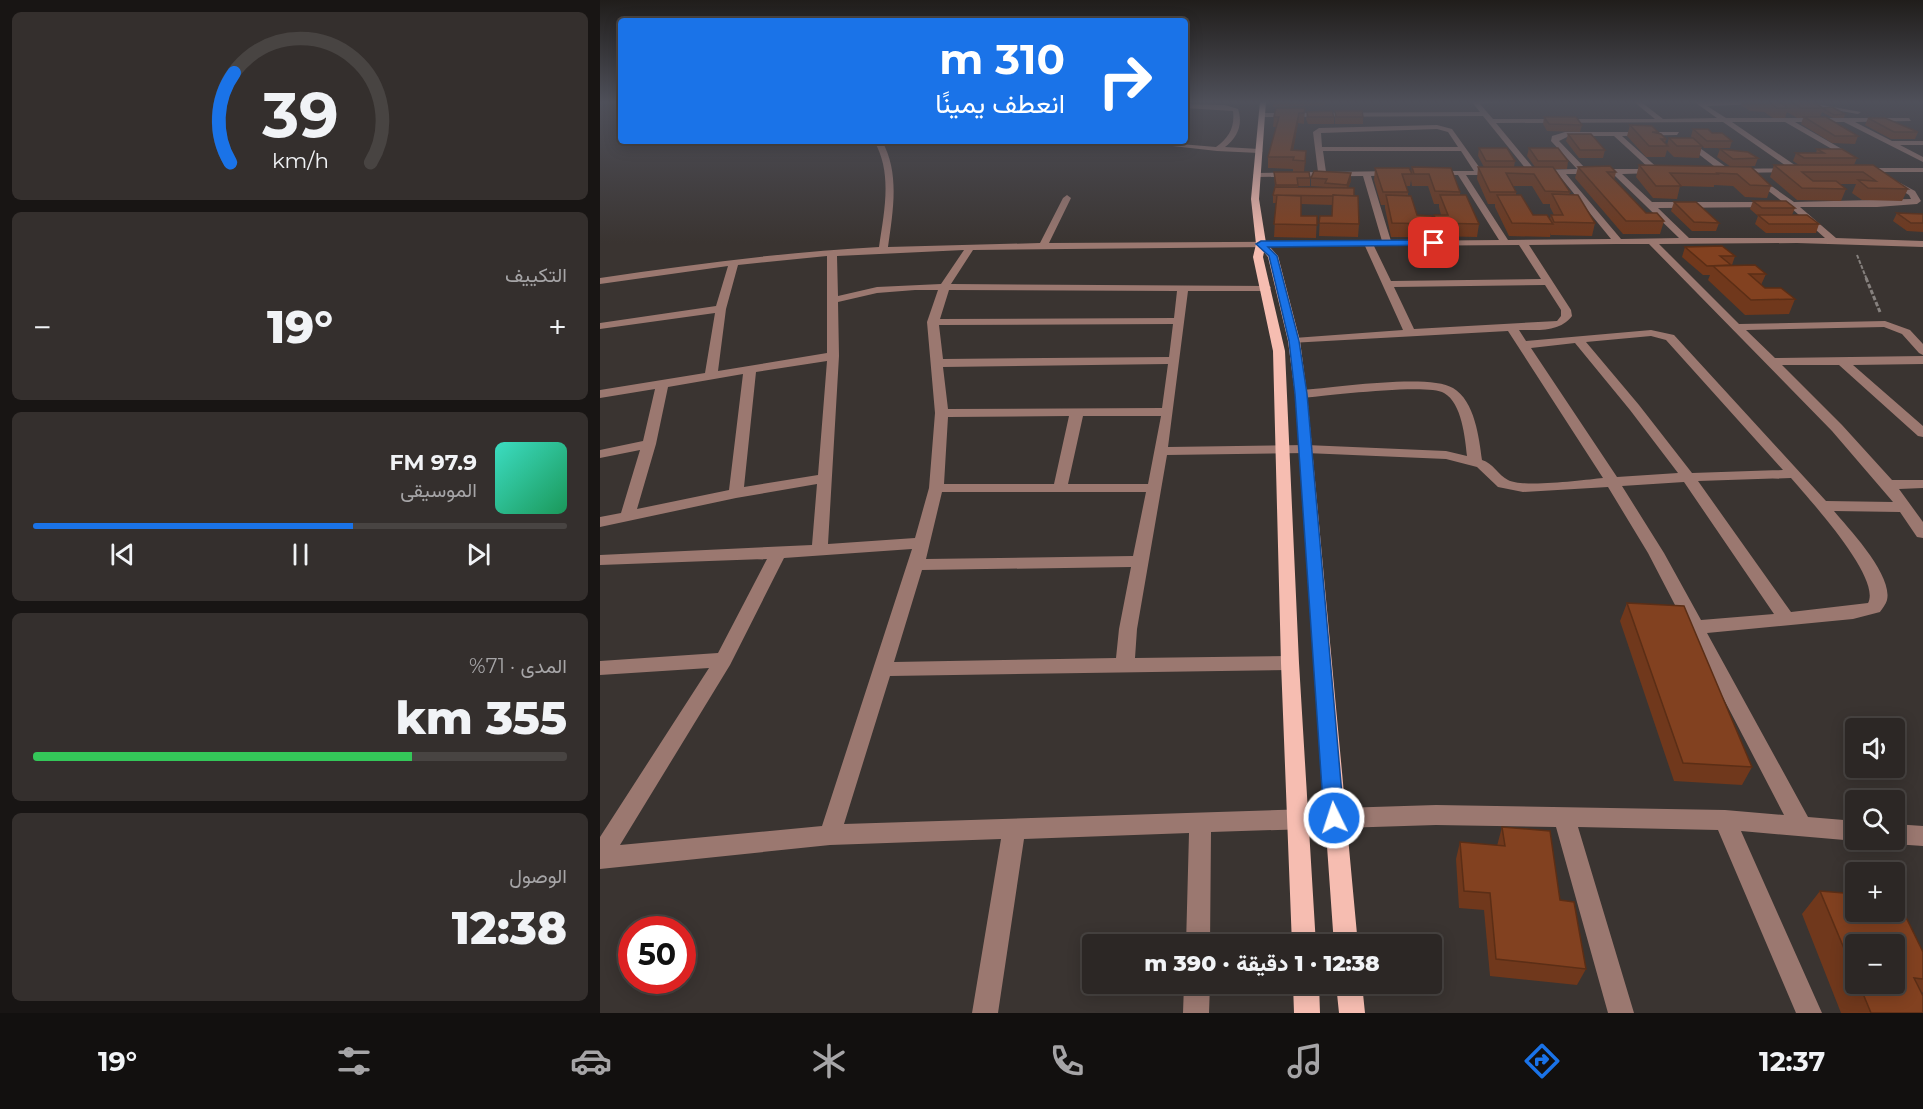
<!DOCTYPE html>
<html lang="ar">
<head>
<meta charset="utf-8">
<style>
	:root { --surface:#2c2725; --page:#342f2d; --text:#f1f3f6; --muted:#a6a5a7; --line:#484442; --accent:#1a73e8 }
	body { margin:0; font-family:Montserrat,Vazirmatn,sans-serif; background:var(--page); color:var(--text); direction:rtl; height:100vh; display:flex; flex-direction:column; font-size:22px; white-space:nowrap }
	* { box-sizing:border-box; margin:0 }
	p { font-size:20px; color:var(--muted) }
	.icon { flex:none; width:33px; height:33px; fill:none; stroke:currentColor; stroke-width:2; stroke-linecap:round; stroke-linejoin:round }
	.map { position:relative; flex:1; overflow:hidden; direction:ltr }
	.drawer { display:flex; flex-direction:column; gap:12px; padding:12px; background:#181514; width:600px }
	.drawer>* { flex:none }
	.banner { position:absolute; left:18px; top:18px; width:570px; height:126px; border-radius:6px; box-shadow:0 3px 15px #0003,0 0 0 2px var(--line); direction:rtl; background:#1a73e8; color:#fff; overflow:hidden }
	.fabs { position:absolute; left:1245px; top:718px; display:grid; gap:12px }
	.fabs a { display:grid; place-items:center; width:60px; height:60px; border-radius:6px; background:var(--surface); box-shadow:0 3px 15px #0003,0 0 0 2px var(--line); font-size:30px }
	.speed { position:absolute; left:18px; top:916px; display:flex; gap:12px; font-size:30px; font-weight:700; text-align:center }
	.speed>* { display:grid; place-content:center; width:78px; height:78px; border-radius:50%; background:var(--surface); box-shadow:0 3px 15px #0003,0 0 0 2px var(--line); line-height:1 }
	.speed .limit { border:9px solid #d22; background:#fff; color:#111 }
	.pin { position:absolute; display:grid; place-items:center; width:51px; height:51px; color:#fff; margin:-26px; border-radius:12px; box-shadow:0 3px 9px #0006 }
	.me { position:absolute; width:66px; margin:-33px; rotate:356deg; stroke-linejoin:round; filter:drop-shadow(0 0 4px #0008) }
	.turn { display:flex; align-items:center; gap:21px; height:126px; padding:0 24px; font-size:27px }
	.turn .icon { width:78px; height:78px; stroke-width:2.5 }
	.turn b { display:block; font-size:42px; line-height:51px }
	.big { font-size:45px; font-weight:800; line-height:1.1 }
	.drawer .widget { flex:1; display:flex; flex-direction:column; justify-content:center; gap:9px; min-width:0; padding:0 21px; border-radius:9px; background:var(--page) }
	.drawer .dial { align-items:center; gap:0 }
	.dial svg { height:156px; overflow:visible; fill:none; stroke:var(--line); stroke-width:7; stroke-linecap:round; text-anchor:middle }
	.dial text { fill:var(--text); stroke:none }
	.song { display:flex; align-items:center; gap:18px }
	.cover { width:72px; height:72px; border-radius:9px; background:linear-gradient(135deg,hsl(170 70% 55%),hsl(150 70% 35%)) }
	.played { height:6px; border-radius:3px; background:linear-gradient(90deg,var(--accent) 60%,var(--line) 60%) }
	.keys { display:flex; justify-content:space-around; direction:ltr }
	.heat { display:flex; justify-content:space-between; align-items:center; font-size:33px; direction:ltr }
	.charge { height:9px; border-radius:4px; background:linear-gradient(90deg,#34c759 71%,var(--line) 0) }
	.trip { position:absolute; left:482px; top:934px; width:360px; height:60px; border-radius:6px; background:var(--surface); box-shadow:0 3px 15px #0003,0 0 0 2px var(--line); font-weight:800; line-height:60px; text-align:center; direction:rtl }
	.menu { display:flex; height:96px; justify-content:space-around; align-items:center; background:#12100f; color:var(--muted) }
	.menu .icon { width:42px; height:42px }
	.menu .selected { color:var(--accent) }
	.menu b { font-size:27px; color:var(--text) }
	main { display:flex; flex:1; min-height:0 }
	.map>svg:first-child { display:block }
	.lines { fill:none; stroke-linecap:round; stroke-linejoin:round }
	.path-far1 { stroke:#86817e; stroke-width:2; stroke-dasharray:4 1.5; stroke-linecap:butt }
	.path { stroke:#86817e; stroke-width:3; stroke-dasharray:4.5 2; stroke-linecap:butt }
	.minor { fill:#9b7870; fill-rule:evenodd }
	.major { fill:#f6bdb1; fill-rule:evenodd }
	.wall { fill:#70381c; fill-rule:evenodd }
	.shaded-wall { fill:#5b2e16 }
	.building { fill:#824120; stroke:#5b2e16; stroke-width:1.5 }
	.route { fill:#1a73e8; stroke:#114b97; stroke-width:1.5 }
</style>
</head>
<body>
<main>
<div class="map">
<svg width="1323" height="1013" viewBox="0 0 1323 1013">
	<rect width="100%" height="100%" fill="#3a3431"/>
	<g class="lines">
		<path class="path-far1" d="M1257 255 1267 280"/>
		<path class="path" d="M1266 278 1280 312"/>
		<path class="minor" d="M871 101H912L880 104 893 119H1055L1033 101H1040L1063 119 1117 118 1093 101H1165L1162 104 1107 106 1126 118H1309L1311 121 1255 122 1292 141H1323V145H1300L1323 157V162L1244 122H1195L1254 156 1255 158 1251 160 1185 122H1132L1202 170 1198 172 1134 173H1131V169L1189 168 1123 122 896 123 935 170 977 169 951 141 952 136 965 132H1079L1077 135 1022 136 1061 171 1057 173 1022 174 1052 202H1183L1153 179 1152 177 1156 175 1194 202 1311 199 1309 195 1288 182 1287 180 1291 178 1315 191 1321 201 1317 204 1277 207H1200L1236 238 1323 241V247L1197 243 1059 244 1139 324 1285 321 1310 330 1323 344V355L1319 353 1302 334 1284 327 1146 330 1175 358 1323 356V364L1253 365 1323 426V437L1318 436 1239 365H1182L1242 425 1292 480H1323V488L1299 489 1323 522V538L1317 537 1300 512 1234 511C1249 529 1293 575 1287 600 1286 604 1282 609 1280 612L1253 619 1107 633 1208 817 1256 821V840H1259L1256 841 1141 831 1222 1013H1196L1118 830 978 827 1034 1013H1008L956 827 836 825 611 832 610 945H586L589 833 424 839 398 1013H372L401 839 230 845 0 869V837L109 668 0 675V661L118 653 167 559 0 565V555L212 545 217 484 136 498 0 527V517L21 513 40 450 0 458V450L43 441 55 389 0 398V390L105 373 115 313 0 329V323L116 306 128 266 0 284V278C93 264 186 252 279 247 284 212 293 173 274 141H282C300 173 293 211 288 247L440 243 463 198 467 195 471 198 449 243 782 241 763 176 657 177 653 175 657 173 718 172 713 132 719 128 837 125 852 129 882 171H897L901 173 897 175H866L908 240 1011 239 958 174H930L883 116 662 117 659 115 662 113 880 112ZM837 129 848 132 858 147H722L721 133ZM969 136H1014L1050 169H986L959 141ZM723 151H861L874 171H834L830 173 834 175H858L899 240 791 241 771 176 795 175H798V171L726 172ZM966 174H1013L1079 238 1021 239ZM1190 207 1225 238H1089L1058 208ZM1016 244H1049L1232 431 1293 502 1226 501 1074 335 1051 330 926 341 919 330C939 330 960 332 972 316L971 310 929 245ZM919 245 941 279 791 281 774 246ZM765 246 803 330 694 338 688 341 690 343 908 331 1003 478C984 480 922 488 908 480 898 475 893 463 882 460 879 438 875 401 853 388 829 373 733 388 701 390L695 394 701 398C726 396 827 383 844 393 862 403 865 438 867 456L846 451 706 445 568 447 588 291H666L671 288 670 286 351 284 373 250ZM364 250 341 284 277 287 238 296 237 256ZM227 256V353L118 371 126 309 138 265ZM945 285 961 310V316L957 321 814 329 794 287ZM315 290H338L327 322 335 413 329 488 315 538 228 544 239 356 238 302 277 293ZM349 290 577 291 574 318 340 319ZM573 324 569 357 343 359 339 325ZM1051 336 1066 340 1183 470 1092 473 1039 405 986 342ZM975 343 1030 410 1078 473 1017 477 931 348ZM227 361 218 475 144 487 156 372ZM568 364 562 408 348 409 343 367ZM143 374 129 490 37 509 56 444 68 387ZM469 416 454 484H344L348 417ZM483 416H561L548 484H468ZM706 453 846 459 877 467 898 487 923 492 1008 487 1048 553 1184 815 1125 810 836 805 244 824 290 676 690 670 696 668 699 663 696 658 690 656 535 658 537 629 567 455ZM1191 478C1208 498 1282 578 1268 603L1191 612 1098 481ZM1084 482 1174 614 1101 620 1064 553 1022 486ZM342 492H546L533 556 326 559ZM312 549 222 826 20 845 130 665 184 558ZM531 567 519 629 516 658 294 662 322 570Z
			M1181 101H1199L1261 112 1258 114Z
			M585 104 625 105 638 109C643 124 638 137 625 147L659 149 663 151 659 153 617 151 546 143 545 141 616 147C629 138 635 127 633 111L585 108Z
			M1086 138 1129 169V173H1123L1083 142Z
			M1260 168H1323V172H1257L1256 170Z
			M1294 824 1323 826V846L1294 844 1286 841 1294 840Z
			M584 984H610L609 1013H583Z"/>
		<path class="major" d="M660 101H666L659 199 666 243 678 256 700 341 707 394 758 945H734L695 394 688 341 668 257 664 252 663 257 685 351 699 663 716 945H692L681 663 673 351 653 257 656 244 651 199Z
			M693 984H719L720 1013H694Z
			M736 984H762L765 1013H739Z"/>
	</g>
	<path class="wall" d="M673 101H725V105L673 107Z
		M1142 101H1212L1222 107 1245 114 1244 118H1233L1222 112 1220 117 1258 136 1255 144 1232 143 1201 124 1203 118H1197L1187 112 1185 118H1173L1164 112 1150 111 1141 105Z
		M705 108 704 124 698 123 693 150 706 151 704 172 710 178V186H698V188H725V187L711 186V178L751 181 748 188 754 196 759 224 758 237 719 236 720 216H732L733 205 701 204V216H717L716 238 674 237 676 203H673V195L675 187 674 172H693V169L668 168V157L676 127H673L674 117Z
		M735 111 763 117V124H735Z
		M707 112 734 117V124H708L706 119Z
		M944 117 982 125 980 132 947 131 943 124Z
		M1268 118 1318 132 1315 139H1291L1265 125Z
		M1030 125 1058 132 1057 133 1066 139 1065 143 1067 145 1069 138H1092L1091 136 1093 129 1112 133 1132 141 1130 148H1104L1102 146 1099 158 1074 157 1067 150 1065 157H1046L1027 136Z
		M968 134 1005 150 1003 158H979L966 141Z
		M879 148 915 161 914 167H935L927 156 929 148 968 161 967 169H955L970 192 969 195 995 223 992 236 951 235V233L950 237 909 236 895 207V204H888L877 179 878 167H884L878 156ZM913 186H932L943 204H950V207L954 215H951L950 219 933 215 916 195V192Z
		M1120 149 1158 158 1155 166 1131 167 1117 157Z
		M1217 149 1257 158 1254 165 1308 189 1302 201 1262 200 1252 193 1256 184H1240L1246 189 1241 201 1197 200 1170 177 1174 165H1199L1193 161 1196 153H1216Z
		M1039 165 1151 167 1171 186 1167 198 1145 197 1133 186 1114 185V187L1080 186 1077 199 1053 198 1036 177Z
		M812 167 851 168 860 192V195L879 224 877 237 835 236 833 231 832 237H791L785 208V205H781L774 180 775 168 811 173ZM811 180 812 186H828L834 204H839V207L841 215H834L833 221 817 215 808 196V192L806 186H810Z
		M978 167 1016 172 1014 180 1046 213 1064 221 1060 234H1023L975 178Z
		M1153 201 1195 208 1192 215 1219 224 1216 233H1166L1155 224 1158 216 1150 209Z
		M1074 202 1119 223 1116 231H1092L1071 211Z
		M1297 213 1323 214V232L1307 231 1293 221Z
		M1085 247 1135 256 1132 265 1166 274 1161 285 1165 288 1195 299 1189 314 1145 315 1108 280 1110 275H1103L1082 257Z
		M1027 603 1152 767 1142 785 1074 781 1020 621Z
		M902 827 960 900 986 969 977 985 890 976 884 910 859 908 856 859 860 842 897 846Z
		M1220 891 1323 952V992L1322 993 1323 1013H1241L1202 914ZM1256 945 1294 984H1256Z"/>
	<path class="shaded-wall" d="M699 113 698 123 692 157 691 150Z
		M706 151V162L704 172 705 161Z
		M751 173V181L746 193 747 185Z"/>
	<path class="building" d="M1161 101H1178L1188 108H1177L1168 101Z
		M1190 101H1212L1223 108H1201Z
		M1232 107 1245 114 1234 115 1222 108Z
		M676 108H705L704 113H699L691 150 706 151 705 161 693 160 694 157H668L679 117H674Z
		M732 111 734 117H708L707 112Z
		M735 111H762L763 117H736Z
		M944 117H976L982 125 949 124Z
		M1204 117H1226L1258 136H1235Z
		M1268 118H1285L1318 132H1294Z
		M1030 125 1052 126 1058 132H1052L1061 134 1066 139H1061L1068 146H1049Z
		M1093 129H1108L1112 133H1122L1132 141H1107Z
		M968 134H991L1005 150H980Z
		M1069 138H1093L1102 146H1077Z
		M879 148H907L915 161H886Z
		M929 148H958L968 161H938Z
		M1120 149 1148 152 1158 158 1133 159Z
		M1217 149H1242L1257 158H1204L1196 153H1224Z
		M1039 165 1151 167 1171 186 1150 185 1137 174 1117 173 1118 174 1070 173 1081 186H1056Z
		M1174 165H1273L1308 189 1268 188 1258 180 1276 181 1263 172H1202L1213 181H1236L1246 189 1202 188Z
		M1010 166 1016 172H1007L1046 213H1057L1064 221H1026L978 167Z
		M812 167 851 168 860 192 835 191 829 174H814Z
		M878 167H953L970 192 945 191 934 174 906 173 916 192H890Z
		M775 168H809L812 174H802L808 192H783Z
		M714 171 751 173 747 185 725 183 727 179 711 178Z
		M674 172H709L710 178H697L698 185H676Z
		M675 187 754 188V196L733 195V196L673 195Z
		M952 194 978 195 995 223 954 222 951 215H963Z
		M677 195 701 196V216H717V225L674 224Z
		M733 195 758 196 759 224 719 223 720 216H732Z
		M786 195 811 196 817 215 832 216 834 224 792 223Z
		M840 195H866L879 224 837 223 834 215H848Z
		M897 195H921L933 215H947L953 224 912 223Z
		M1153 201H1186L1195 208H1162Z
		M1074 202H1096L1119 223 1094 222Z
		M1297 213 1323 214V223H1311Z
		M1158 215H1207L1219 224H1169Z
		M1122 246 1135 256H1120L1131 265 1107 266 1085 247Z
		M1155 265 1166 274H1149L1165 288H1181L1195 299 1151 300 1113 266Z
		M1027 603 1084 606 1152 767 1083 763Z
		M902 827 950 831 960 900 974 902 986 969 896 959 890 893 864 891 860 842 905 846Z
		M1220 891 1256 894V912H1294V902L1299 903 1323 952V979L1314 978 1323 996V1013H1271L1259 984H1294V945H1256V977Z"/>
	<linearGradient id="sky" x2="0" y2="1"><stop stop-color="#201d1b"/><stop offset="0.42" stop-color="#4f505a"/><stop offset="1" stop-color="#4f505a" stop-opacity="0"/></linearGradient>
	<rect width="1323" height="243" fill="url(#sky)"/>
	<path class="route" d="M834 240 838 243 837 245 668 247 677 256 699 341 707 394 744 818 741 824 734 827 727 824 724 818 695 394 689 341 669 256 656 244 661 241Z"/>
</svg>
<div class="fabs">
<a><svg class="icon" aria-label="sound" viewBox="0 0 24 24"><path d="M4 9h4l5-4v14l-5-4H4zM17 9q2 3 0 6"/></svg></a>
<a><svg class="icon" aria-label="search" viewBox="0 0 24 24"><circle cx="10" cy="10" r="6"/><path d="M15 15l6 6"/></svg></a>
<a>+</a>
<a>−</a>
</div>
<div class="speed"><div class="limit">50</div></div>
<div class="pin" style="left:834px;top:243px;background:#d93025"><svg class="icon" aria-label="arrive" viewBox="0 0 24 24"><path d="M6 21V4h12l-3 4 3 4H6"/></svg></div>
<svg class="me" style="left:734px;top:818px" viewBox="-20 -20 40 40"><circle r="17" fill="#1a73e8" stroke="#fff" stroke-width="3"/><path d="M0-11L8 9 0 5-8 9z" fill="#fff"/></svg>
<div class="trip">12:38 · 1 دقيقة · 390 m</div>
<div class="banner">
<div class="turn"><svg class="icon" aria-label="right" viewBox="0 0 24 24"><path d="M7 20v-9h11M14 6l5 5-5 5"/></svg><div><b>310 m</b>انعطف يمينًا</div></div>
</div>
</div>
<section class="drawer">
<div class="widget dial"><svg viewBox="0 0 100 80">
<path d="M14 69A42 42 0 1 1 86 69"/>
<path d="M14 69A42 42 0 0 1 16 23" stroke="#1a73e8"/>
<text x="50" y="56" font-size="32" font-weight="700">39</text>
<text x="50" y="72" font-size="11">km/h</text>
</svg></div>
<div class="widget"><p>التكييف</p>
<div class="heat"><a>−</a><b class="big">19°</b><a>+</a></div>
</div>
<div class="widget">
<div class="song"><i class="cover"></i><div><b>97.9 FM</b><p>الموسيقى</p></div></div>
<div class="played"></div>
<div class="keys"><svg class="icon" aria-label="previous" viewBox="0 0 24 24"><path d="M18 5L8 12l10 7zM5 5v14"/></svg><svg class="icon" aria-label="pause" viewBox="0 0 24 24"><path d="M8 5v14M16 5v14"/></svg><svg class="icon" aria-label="next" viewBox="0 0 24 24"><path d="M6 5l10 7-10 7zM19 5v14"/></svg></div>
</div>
<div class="widget"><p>المدى · 71%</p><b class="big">355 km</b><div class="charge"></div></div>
<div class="widget"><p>الوصول</p><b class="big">12:38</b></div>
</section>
</main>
<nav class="menu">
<b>12:37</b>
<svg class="icon selected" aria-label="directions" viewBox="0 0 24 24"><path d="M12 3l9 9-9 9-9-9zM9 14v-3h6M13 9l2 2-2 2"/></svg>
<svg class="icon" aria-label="music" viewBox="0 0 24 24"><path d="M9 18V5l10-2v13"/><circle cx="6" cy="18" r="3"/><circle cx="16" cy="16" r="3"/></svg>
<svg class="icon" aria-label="phone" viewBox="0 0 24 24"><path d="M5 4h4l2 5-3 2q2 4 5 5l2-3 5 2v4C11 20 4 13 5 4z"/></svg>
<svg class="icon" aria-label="climate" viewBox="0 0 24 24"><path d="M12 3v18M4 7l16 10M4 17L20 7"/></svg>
<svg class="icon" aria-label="car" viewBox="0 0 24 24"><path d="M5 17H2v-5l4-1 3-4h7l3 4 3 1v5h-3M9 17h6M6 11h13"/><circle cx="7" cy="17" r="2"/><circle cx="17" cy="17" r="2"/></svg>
<svg class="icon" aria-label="filters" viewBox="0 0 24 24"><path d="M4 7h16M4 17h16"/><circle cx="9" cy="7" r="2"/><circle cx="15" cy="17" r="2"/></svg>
<b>19°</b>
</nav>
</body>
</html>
